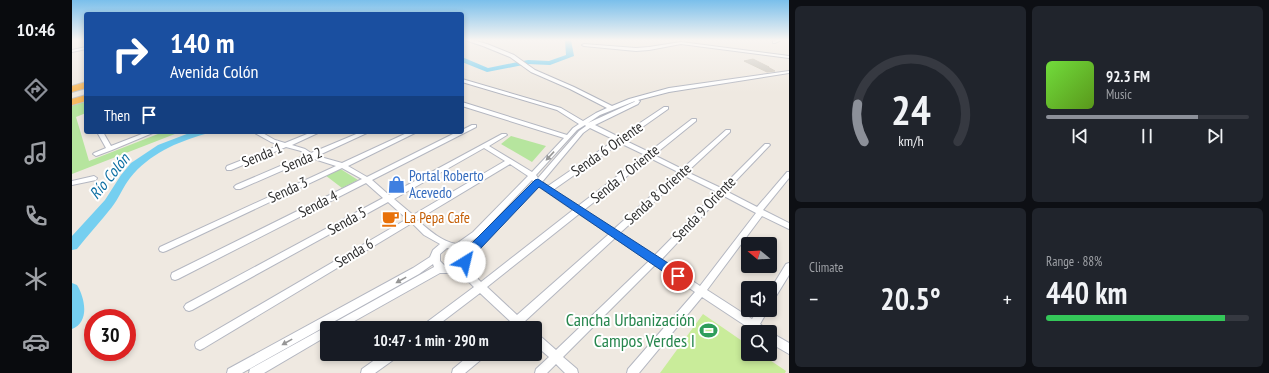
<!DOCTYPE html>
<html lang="en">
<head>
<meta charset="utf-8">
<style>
	:root { --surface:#171b24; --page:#20242c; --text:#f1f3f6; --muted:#9ea1a6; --line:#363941; --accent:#8c9099 }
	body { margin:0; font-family:"PT Sans Narrow",sans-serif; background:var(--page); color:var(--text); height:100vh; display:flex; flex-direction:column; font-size:15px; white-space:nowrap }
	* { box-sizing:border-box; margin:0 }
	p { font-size:13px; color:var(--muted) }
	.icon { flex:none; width:22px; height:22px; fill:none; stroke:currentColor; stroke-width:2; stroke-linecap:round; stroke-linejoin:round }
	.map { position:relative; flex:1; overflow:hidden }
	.details { display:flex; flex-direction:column; gap:6px; padding:6px; background:#0d0f14; width:480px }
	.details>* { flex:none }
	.guide { position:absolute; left:12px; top:12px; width:380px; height:122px; border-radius:4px; box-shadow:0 2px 6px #0003; background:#1a4fa0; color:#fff; overflow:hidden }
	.needle { width:26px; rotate:288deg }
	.tools { position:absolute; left:669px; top:237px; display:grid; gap:8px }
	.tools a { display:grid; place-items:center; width:36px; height:36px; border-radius:4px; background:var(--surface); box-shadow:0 2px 6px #0003; font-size:20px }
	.speed { position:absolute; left:12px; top:309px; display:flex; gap:8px; font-size:20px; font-weight:700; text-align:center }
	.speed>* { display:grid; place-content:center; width:52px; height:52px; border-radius:50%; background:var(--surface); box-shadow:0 2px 6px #0003; line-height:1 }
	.speed .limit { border:6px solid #d22; background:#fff; color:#111 }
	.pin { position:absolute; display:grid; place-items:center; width:34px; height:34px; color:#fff; margin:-17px; border:2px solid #fff; border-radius:50%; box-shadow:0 1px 4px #0007 }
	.me { position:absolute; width:44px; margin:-22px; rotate:36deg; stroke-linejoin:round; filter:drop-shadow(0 0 3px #0008) }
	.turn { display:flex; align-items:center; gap:14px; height:84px; padding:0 20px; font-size:18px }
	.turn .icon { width:52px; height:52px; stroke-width:2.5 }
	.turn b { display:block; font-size:28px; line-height:34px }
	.then { display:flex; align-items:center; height:38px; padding:0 20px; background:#0003; gap:8px; font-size:15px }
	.big { font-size:30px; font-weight:600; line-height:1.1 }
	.details .card { flex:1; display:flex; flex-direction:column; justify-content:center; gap:6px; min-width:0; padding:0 14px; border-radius:6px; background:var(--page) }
	.details .dial { align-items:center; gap:0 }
	.dial svg { height:104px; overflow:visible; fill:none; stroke:var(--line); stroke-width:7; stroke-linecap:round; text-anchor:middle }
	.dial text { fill:var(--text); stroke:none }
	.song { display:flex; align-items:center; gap:12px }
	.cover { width:48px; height:48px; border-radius:6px; background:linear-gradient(135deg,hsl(100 70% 55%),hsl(90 70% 35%)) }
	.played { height:4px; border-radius:2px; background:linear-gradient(90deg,var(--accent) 75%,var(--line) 75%) }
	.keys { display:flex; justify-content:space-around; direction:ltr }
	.heat { display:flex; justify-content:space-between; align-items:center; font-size:22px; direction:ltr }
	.charge { height:6px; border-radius:3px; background:linear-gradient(90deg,#34c759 88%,var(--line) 0) }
	.details .tiles { flex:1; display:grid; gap:6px; grid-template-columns:repeat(2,1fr) }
	.trip { position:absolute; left:248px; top:321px; width:222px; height:40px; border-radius:4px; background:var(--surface); box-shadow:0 2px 6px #0003; font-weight:600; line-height:40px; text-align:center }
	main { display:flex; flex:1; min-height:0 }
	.dock { display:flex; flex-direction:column; width:72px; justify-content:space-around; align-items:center; background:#090b0e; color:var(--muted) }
	.dock .icon { width:28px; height:28px }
	.dock .selected { color:var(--accent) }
	.dock b { font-size:18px; color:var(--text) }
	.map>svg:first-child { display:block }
	.green { fill:#b6e59e }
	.pitch { fill:#c9ec9a }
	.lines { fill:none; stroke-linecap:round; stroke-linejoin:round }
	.river { fill:#75cff0; fill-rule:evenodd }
	.building { fill:#cbc7bf; stroke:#cbc5ba }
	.minor-casing { stroke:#b4b7c1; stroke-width:2 }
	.trunk-casing { stroke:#c9c9c9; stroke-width:2 }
	.minor { fill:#fff; fill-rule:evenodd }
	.trunk { fill:#f8ba60; fill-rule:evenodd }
	.oneway { fill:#969696 }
	.route { fill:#1a73e8; stroke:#114b97 }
	.labels { text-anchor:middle; stroke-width:4; stroke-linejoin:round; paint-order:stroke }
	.street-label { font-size:15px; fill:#2e2e2e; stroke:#fff }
	.shop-label { font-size:15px; fill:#366cbe; stroke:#fff; text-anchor:start }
	.food-label { font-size:15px; fill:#c56008; stroke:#fff; text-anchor:start }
	.water-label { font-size:16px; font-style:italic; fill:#0d6fa3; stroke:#fff }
	.near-leisure-label { font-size:18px; fill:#27864d; stroke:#fff; text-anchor:end }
</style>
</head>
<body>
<main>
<nav class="dock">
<b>10:46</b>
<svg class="icon selected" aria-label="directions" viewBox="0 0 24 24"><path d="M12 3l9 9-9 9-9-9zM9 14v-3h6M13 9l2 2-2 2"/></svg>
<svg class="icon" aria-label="music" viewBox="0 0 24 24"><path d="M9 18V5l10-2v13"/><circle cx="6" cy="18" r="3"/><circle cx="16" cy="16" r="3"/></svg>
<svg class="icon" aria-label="phone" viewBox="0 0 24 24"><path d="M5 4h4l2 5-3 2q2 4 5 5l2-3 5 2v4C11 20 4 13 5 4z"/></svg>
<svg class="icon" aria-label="climate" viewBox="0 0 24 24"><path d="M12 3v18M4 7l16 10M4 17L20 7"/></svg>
<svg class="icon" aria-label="car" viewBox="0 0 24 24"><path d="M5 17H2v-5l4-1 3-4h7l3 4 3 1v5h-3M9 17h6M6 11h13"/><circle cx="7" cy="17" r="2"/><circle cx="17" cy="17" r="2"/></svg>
</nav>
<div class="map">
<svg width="717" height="373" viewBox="0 0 717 373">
	<rect width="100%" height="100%" fill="#efe9e1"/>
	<path class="green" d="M14 100V113L4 117 17 161 91 132H108L0 174V104Z
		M439 136 474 146 460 162 429 144Z
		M267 168 286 180 270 188 253 175Z"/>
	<path class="pitch" d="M631 314 676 345V354H689L714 371 713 373H588Z"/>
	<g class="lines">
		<path class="river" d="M493 40H499L502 56 478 65 456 64 415 72 390 62V57L416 68 456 60 477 61 494 55Z
			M120 132H135L133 134C105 142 77 154 58 178 51 187 47 198 40 207 29 221 16 235 5 249L0 250V236L33 200 49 175 59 163 86 145Z
			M0 283 5 285C13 298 18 322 0 329Z"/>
	</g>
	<path class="building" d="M681 59 697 67H696L703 71 695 72 672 61Z"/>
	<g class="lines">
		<defs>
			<path id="minor" d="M393 40H401L415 44 442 55 463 70 502 87 540 106 557 99 597 88 717 71V73L597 92 566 100 568 101 566 104 523 125 547 137 592 107H596V109L552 140 577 152 620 119H624V121L582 155 610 169 654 130H658V132L615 172 649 188 693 144H697L698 145 697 146 654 191 685 207 715 172H717V178L691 210 717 223V229L690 216 635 290 680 319 686 310H696L688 324 694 329 696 332H683L630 297 567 373H555L556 369 623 292 583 265 491 357 505 369 506 373H493L484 364 475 373H463L464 369 477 357 463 345V333L467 335 484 350 577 261 543 238 452 322 457 328H433L435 325 438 321 408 293 362 328H349L351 325 402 287 397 282 378 273H368L270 328H255V336L192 373H177L178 369 252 328 257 327 258 325 362 267 361 264 347 274 170 373H155L156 369 341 268 358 257 361 250 368 244 352 235 340 223 132 348 128 350 124 348 123 345 124 342 335 219 316 202 120 310 117 311 114 310 112 307 114 304 311 198 294 183 106 279 103 280 100 279 99 276 100 273 290 179 270 168 94 251 91 252 88 251 87 249 88 247 264 166 239 158 168 189H164L162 187 164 185 234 155 229 151 214 147 159 170H155L154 168 155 166 208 145 199 142 181 132H189L203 140 213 143 240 132H248L220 145 233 149 239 153 289 132H297L245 156 270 163 337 132H345L276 166 295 177 385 132H390V130L400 125H404V127L300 180 317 195 430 134H434L435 135 417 146 460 172 492 138 390 106V102L495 135 501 128 507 124 485 110 390 82V79L489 108 511 121 524 113 535 108 498 89 459 72 438 57 411 46ZM563 101 562 102 516 123 528 115ZM513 125 514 126 507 131 466 178 464 175 505 130ZM518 128 543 140 476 186 470 182 511 133ZM548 143 573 155 506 206 481 190ZM412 148 433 161 341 215 322 199ZM578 158 606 172 542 229 512 210ZM438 164 456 176 401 232 384 244C369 241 357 230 345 220ZM611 175 645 192 582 256 548 233ZM460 180 462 182 395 252 391 247 407 236ZM466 186 501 210 409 282 403 276 390 270 394 267 396 261ZM650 195 684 213 628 286 589 260ZM507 214 537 234 445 315 415 287ZM375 248 383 250 389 256 387 263 383 266H373L368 261V254Z
				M703 40H709L703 43H701V41Z
				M609 42 717 56V58L609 44 577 50 564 51 512 46 510 45 512 44 564 48 577 47Z
				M14 47V49L0 52V50Z
				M25 132H31L39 146 75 132H83L40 150 24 156 21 154 22 153 34 148Z
				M22 176 25 178 24 180 0 185V181Z
				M717 263V275L701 301 698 302V290L714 264Z
				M698 332 717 343V354L698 343Z
				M311 354H325L324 358 303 373H289L290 369Z
				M399 354H412L411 358 393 373H380L381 369Z"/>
			<path id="trunk" d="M14 82V88L0 92V86Z
				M14 95V101L0 105V99Z"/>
		</defs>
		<use href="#minor" class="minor-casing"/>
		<use href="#trunk" class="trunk-casing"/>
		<use href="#minor" class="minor"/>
		<use href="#trunk" class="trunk"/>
	</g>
	<defs><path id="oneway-solid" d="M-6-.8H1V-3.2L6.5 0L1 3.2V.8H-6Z"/></defs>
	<g class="oneway">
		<use href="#oneway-solid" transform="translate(478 156) rotate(133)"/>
		<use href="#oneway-solid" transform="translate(329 280) rotate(151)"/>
		<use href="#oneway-solid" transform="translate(215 342) rotate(151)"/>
	</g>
	<linearGradient id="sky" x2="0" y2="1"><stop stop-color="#7abfeb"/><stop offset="0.43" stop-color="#f8f5f2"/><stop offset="1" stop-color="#f8f5f2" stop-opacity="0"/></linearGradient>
	<rect width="717" height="93" fill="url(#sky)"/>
	<path class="route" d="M466 179 610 272 612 276 610 279 606 281 602 279 467 187 408 249 397 265 393 266 389 265 387 262 400 243 463 180Z"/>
	<defs>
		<symbol id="shop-bare" viewBox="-9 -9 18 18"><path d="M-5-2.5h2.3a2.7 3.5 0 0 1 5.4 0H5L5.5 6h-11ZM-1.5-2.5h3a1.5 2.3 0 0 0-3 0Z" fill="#3f7fe0" stroke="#fff" stroke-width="2.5" paint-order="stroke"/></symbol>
		<symbol id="cafe-bare" viewBox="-9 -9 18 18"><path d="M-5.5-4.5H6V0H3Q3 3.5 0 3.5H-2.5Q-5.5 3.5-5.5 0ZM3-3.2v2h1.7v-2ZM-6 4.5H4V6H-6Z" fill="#e8710a" stroke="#fff" stroke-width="2.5" paint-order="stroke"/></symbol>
		<symbol id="stadium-bare" viewBox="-9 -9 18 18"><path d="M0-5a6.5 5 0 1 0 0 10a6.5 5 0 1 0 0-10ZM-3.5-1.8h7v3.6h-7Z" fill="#2e9e5b" stroke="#fff" stroke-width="2.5" paint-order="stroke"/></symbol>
	</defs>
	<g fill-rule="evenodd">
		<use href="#shop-bare" x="312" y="172" width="25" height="25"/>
		<use href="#cafe-bare" x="306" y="206" width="25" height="25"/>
		<use href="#stadium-bare" x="624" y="318" width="25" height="25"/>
	</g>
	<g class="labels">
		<g class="street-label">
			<text transform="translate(535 149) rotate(-35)" y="5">Senda 6 Oriente</text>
			<text transform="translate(190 155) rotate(-22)" y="5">Senda 1</text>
			<text transform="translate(230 160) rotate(-23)" y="5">Senda 2</text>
			<text transform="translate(553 174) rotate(-39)" y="5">Senda 7 Oriente</text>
			<text transform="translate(216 190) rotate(-25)" y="5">Senda 3</text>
			<text transform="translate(586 194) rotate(-42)" y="5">Senda 8 Oriente</text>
			<text transform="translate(246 204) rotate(-27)" y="5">Senda 4</text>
			<text transform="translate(632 209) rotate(-46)" y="5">Senda 9 Oriente</text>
			<text transform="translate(275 221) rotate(-29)" y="5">Senda 5</text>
			<text transform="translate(282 253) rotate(-31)" y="5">Senda 6</text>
		</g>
		<g class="shop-label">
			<text x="337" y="181">Portal Roberto<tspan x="337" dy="17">Acevedo</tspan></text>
		</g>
		<g class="food-label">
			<text x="332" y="223">La Pepa Cafe</text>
		</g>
		<g class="water-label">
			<text transform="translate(37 176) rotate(-51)" y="6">Río Colón</text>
		</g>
		<g class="near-leisure-label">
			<text x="623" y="326">Cancha Urbanización<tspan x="623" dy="21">Campos Verdes I</tspan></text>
		</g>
	</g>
</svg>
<div class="tools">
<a><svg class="needle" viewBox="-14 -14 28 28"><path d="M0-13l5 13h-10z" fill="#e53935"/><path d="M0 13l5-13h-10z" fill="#9ea1a6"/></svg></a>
<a><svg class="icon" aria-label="sound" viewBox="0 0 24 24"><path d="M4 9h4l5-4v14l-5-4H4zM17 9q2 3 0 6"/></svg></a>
<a><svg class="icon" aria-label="search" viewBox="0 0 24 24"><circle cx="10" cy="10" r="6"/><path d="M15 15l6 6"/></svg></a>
</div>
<div class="speed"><div class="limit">30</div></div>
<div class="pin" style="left:606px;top:276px;background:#d93025"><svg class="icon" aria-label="arrive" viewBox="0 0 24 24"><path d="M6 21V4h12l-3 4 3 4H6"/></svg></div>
<svg class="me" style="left:393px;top:262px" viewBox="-20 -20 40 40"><circle r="19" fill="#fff"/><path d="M0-13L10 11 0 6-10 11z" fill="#1a73e8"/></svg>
<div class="trip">10:47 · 1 min · 290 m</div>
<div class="guide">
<div class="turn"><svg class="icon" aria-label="right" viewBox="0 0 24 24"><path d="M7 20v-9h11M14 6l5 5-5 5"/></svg><div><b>140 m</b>Avenida Colón</div></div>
<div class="then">Then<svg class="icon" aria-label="arrive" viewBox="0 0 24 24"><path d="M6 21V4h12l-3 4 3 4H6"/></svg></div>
</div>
</div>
<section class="details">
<div class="tiles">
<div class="card dial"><svg viewBox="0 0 100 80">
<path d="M14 69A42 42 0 1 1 86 69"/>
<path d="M14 69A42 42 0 0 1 9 40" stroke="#8c9099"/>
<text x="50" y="56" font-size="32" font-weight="700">24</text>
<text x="50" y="72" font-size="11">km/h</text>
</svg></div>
<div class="card">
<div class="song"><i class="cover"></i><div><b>92.3 FM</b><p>Music</p></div></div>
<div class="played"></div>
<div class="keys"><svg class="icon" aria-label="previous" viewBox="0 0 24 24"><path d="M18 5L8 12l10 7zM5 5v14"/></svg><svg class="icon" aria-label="pause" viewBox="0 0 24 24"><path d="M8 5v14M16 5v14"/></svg><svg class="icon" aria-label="next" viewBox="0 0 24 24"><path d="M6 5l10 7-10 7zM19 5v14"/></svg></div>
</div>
<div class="card"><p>Climate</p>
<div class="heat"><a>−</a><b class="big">20.5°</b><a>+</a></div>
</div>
<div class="card"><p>Range · 88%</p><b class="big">440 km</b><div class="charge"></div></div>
</div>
</section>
</main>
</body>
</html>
